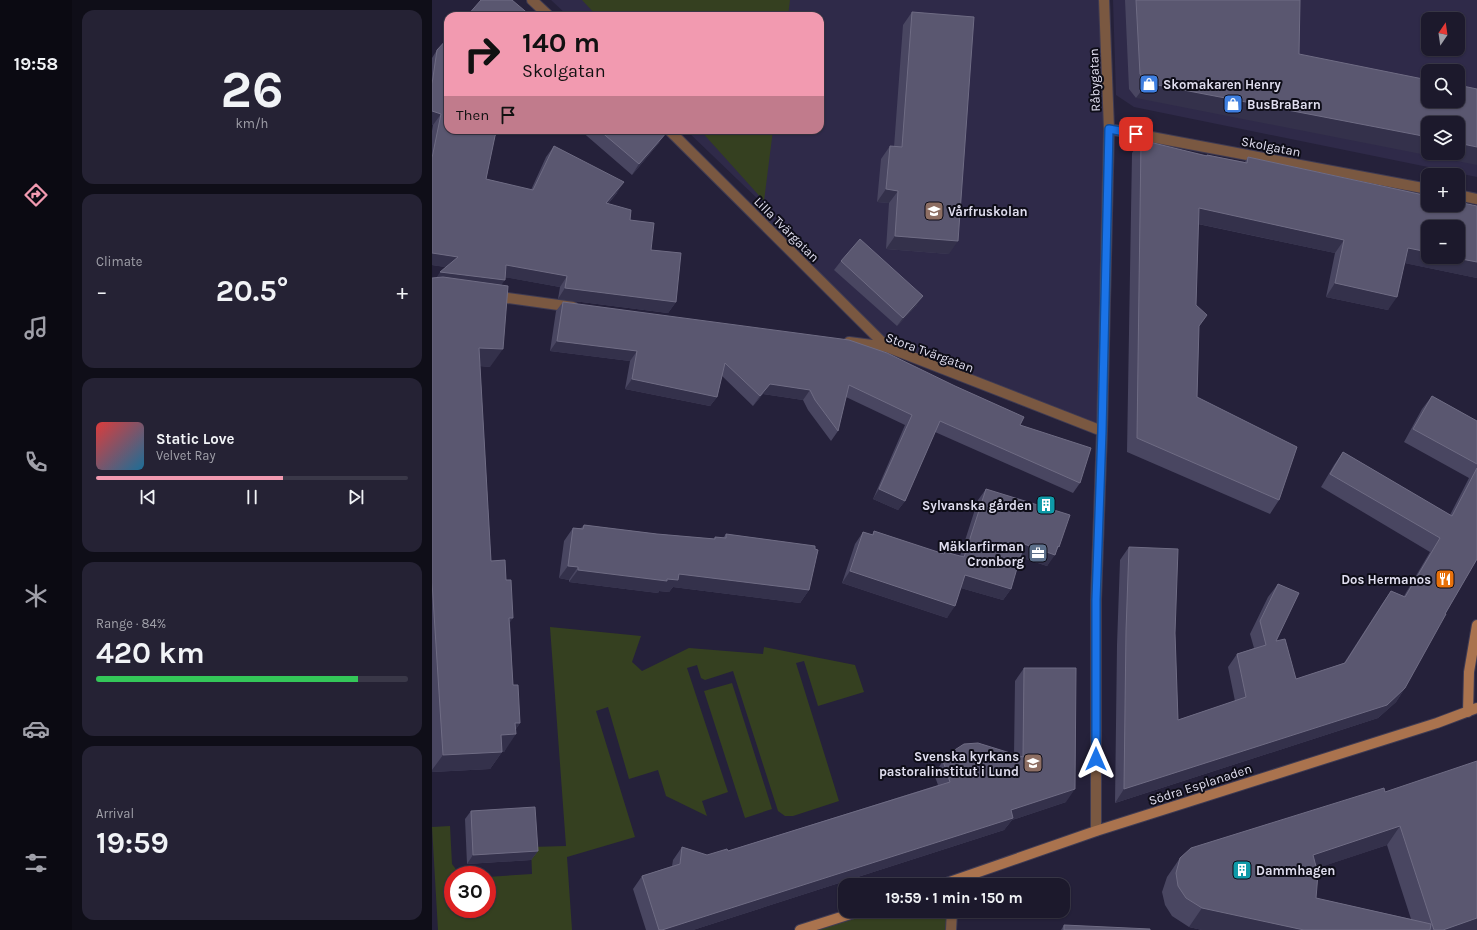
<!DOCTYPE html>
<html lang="en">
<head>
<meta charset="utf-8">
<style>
	:root { --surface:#1c192c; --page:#252234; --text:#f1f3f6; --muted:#a0a0a9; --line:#3a3848; --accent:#f29ab0 }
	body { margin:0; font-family:Karla,sans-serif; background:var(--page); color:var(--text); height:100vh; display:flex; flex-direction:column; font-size:15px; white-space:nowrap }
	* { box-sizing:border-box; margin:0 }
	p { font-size:13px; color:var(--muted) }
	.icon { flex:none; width:22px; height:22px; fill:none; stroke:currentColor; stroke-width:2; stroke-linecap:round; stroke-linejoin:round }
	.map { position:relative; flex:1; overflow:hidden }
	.panel { display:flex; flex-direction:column; gap:10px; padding:10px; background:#0f0e18; width:360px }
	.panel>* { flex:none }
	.hud { position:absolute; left:12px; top:12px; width:380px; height:122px; border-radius:12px; box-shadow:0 1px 3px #0004,0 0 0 1px var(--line); background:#f29ab0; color:#111; overflow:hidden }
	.needle { width:26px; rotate:13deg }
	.buttons { position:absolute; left:989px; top:12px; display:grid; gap:8px }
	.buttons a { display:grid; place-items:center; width:44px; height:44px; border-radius:8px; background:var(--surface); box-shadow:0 1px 3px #0004,0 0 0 1px var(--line); font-size:20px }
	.speed { position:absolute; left:12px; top:866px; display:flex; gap:8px; font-size:20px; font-weight:700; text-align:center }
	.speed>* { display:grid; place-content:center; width:52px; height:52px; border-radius:50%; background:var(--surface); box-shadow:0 1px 3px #0004,0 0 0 1px var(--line); line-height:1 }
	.speed .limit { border:6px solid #d22; background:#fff; color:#111 }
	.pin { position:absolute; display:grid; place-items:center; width:34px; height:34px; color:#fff; margin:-17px; border-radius:8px; box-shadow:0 2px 6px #0006 }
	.me { position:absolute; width:44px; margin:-22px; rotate:0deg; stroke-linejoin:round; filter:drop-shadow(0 0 3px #0008) }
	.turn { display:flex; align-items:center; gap:14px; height:84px; padding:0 12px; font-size:18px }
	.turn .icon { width:52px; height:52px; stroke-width:2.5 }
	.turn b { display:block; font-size:28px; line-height:34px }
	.then { display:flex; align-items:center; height:38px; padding:0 12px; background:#0003; gap:8px; font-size:15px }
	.big { font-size:30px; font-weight:700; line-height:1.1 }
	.panel .tile { flex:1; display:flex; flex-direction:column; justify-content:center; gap:6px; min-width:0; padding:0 14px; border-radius:12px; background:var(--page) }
	.panel .dial { align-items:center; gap:0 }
	.dial b { font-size:52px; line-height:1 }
	.song { display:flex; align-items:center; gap:12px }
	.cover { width:48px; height:48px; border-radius:6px; background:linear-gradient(135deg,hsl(0 70% 55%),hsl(200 70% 35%)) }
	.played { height:4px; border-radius:2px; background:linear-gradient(90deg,var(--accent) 60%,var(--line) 60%) }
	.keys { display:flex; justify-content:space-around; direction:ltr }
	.heat { display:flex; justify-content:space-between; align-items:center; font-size:22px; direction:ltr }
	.charge { height:6px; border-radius:3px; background:linear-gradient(90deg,#34c759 84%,var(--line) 0) }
	.trip { position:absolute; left:406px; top:878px; width:232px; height:40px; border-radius:12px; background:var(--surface); box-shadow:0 1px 3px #0004,0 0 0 1px var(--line); font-weight:700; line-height:40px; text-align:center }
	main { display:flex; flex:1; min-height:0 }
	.tabs { display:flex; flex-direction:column; width:72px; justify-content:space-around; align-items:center; background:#0b0a12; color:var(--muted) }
	.tabs .icon { width:28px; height:28px }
	.tabs .selected { color:var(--accent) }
	.tabs b { font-size:18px; color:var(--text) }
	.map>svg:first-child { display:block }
	.built { fill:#2f2a49; fill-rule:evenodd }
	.green { fill:#354020 }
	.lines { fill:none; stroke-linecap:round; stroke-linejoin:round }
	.street-casing { stroke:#3f3b53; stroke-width:12 }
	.secondary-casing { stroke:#3f3b53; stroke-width:12 }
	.street { stroke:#7a5841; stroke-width:10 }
	.secondary { stroke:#aa734e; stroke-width:10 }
	.wall { fill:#494661; fill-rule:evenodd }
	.shaded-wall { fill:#34314b }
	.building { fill:#5a5770; stroke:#6f6c84 }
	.route-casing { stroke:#114b97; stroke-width:10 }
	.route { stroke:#1a73e8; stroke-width:7 }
	.labels { text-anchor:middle; stroke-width:4; stroke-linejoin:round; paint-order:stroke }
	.street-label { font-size:13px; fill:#e0deef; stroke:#0e0d18 }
	.poi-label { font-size:13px; font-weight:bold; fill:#e0deef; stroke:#0e0d18; text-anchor:start }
</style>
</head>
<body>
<main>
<nav class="tabs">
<b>19:58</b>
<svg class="icon selected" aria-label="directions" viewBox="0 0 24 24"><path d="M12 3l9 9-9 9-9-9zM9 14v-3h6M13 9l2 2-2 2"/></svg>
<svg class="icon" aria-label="music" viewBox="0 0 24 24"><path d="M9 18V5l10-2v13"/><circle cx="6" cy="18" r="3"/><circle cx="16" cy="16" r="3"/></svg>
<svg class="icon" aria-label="phone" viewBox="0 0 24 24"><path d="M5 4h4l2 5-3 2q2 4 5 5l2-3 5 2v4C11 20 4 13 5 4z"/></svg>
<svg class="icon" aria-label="climate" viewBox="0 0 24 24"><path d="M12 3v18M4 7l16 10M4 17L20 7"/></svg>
<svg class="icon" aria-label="car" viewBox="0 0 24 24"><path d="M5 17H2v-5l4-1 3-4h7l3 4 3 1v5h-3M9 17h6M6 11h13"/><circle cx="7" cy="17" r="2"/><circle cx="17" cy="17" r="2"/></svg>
<svg class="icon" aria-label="filters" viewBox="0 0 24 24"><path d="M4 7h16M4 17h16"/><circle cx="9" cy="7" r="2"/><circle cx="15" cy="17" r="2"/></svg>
</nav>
<section class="panel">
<div class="tile dial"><b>26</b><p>km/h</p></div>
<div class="tile"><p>Climate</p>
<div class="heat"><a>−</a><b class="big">20.5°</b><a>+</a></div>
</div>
<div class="tile">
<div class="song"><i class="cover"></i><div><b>Static Love</b><p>Velvet Ray</p></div></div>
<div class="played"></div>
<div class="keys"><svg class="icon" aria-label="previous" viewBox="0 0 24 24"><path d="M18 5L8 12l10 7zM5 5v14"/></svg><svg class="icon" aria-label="pause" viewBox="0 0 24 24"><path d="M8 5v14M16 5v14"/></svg><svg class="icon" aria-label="next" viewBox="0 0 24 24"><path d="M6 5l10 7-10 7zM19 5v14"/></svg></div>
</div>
<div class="tile"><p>Range · 84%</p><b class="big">420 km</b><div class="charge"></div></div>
<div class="tile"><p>Arrival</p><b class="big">19:59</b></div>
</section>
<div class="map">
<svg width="1045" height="930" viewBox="0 0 1045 930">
	<rect width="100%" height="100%" fill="#25213a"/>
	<path class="built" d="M119 0H672L677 129 670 431 455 347 328 221 331 204 254 130H388V16H136Z
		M681 0H1045V177L702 107 684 95ZM996 19H1026V49H996ZM996 71H1026V101H996ZM996 123H1026V153H996Z"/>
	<path class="green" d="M150 0H358L356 16H165Z
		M268 130H341L332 201Z
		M118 627 209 636 200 662 210 671 257 648 331 654 332 647 423 665 432 692 386 706 372 661 364 663 407 801 361 816H353L346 811 301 671 273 680 269 678 265 665 255 668 296 792 270 801 275 816 234 796 226 770 197 779 176 707 164 711 203 837 135 857 140 930H6L0 827 18 826 20 864 28 875H21V909H55V877L100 874 99 847 134 846Z
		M300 683 340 809 313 818 272 691Z
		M428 911H520L519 930H368Z"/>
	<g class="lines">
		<defs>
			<path id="street" d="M100 0 117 16
				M677 129 996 189
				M237 130 455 347
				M1026 195 1045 199
				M61 296 141 307
				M417 342 455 347 670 431
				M664 831V600L670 431 677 129 672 0
				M519 930 520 911"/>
			<path id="secondary" d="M1036 712 1037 672 1045 625
				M509 885 664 831 1005 723 1045 708
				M368 930 428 911"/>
		</defs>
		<use href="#street" class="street-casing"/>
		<use href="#secondary" class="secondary-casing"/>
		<use href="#street" class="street"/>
		<use href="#secondary" class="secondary"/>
	</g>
	<path class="wall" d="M693 0H868L704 98 697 89Z
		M480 12 517 254 454 249 457 203 445 202 449 159 458 146 462 147 471 25Z
		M5 50 16 130 63 136 54 179 99 190 114 157 122 146 185 193 176 204 198 220 219 250 244 302 236 313 126 299 128 287 73 277 69 285 58 367 48 366 59 561 78 623 81 685 88 723 84 729 72 752H70L58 769 0 772V278H4L14 267 0 265V131L1 125H0V58Z
		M148 130H232L227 143 200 175Z
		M709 140 774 156 775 155 813 162 816 157 1045 206V278L973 263 956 310 894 297 903 253 766 224 764 305 767 326 765 397 847 500 838 514 695 452 700 153Z
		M409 261 485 305 465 326 402 270Z
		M131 302 588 425 648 483 641 493 503 432 473 501 466 510 441 499 473 425 414 397 406 431 399 441 376 410 371 400 331 394 321 406 290 376 285 397 278 406 193 389 198 361 118 351 124 311Z
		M1000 396 1045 421V559L1013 614 973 688 964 702 946 718 683 803 685 645 688 560 697 547 743 633 746 720 803 701 796 667 805 654 822 648 818 634 836 597 846 584 844 641 864 679 912 663 950 604 959 591 972 596 998 552 889 487 902 465 911 452 1018 515 1037 478 972 442 990 409Z
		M554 489 627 547 615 566 588 557 579 589 571 600 529 588 515 618 410 583 423 544 431 532 440 535 442 531 511 554 513 552 528 556 546 500Z
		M152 525 225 534 282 539 283 537 291 538 294 534 377 590 368 603 241 587 237 592 227 591 226 593 137 582V580L127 578 132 541 141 528H149Z
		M592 668 634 802 580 820 572 830 261 930H214L201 889 210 876 240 866 241 860 250 847 275 855 296 851 506 785 502 774 511 761 582 755 583 681Z
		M953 792 1045 930H770L757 927 740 916 733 905 730 892 735 877 748 858ZM955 845 979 919 884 898 885 868Z
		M39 811 106 851 99 860 35 864 33 819Z
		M632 925 718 930H629Z"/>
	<path class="shaded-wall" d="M715 83 996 137V153H1026V143L1045 147V165L704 98Z
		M0 111 9 114 1 125H0Z
		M235 132 227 143 200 175 207 164Z
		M192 182 185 193 167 214 174 203Z
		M454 189 466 191 457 203 445 202Z
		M767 208 912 240 903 253 757 222Z
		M463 236 526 241 517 254 454 249Z
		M976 248 996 252V257H1019L1045 262V278L967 262Z
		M0 253 26 257 18 268 0 265Z
		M74 265 135 276 128 287 66 276Z
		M8 272 73 280 65 291 1 283Z
		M903 283 965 297 956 310 894 297Z
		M133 288 244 302 236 313 126 299Z
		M491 296 485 305 465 326 471 318Z
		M125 341 205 351 198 361 118 351Z
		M47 348 71 349 58 367 34 365Z
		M200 379 285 397 278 406 193 389Z
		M338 384 378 390 371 400 331 394 321 406 328 396Z
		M447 489 473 501 466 510 441 499Z
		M592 544 626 546 627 547 622 554 623 555 615 566 584 556Z
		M136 566 146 567 137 580 127 578Z
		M146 570 235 579 247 574 377 590 368 603 241 587 237 592 227 591 226 593 137 582Z
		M418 571 523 606 515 618 410 583Z
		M533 575 579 589 571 600 525 587Z
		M77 618H81L69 636Z
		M973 688 964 702 946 718 683 803 692 789Z
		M83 723H88L80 735 84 734 72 752H70L58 769 0 772V770L11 755 69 735Z
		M643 789 634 802 580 820 572 830 261 930H230L579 810Z
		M968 826 955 845 868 874 881 855Z
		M106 851 99 860 35 864 41 855Z
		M770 908 872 930H770L757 927Z
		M1045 918V930H1011Z"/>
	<path class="building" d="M49 0H80L99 16H35Z
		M704 0H868L867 54 996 80V101H1026V85L1045 89V147L1026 143V123H996V137L715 83 708 74Z
		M480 12 542 17 526 241 463 236 466 191 454 189 458 146 470 147Z
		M16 38V130H66L63 136 54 179 101 190 122 146 192 182 174 203 199 210 198 220 222 223 219 250 249 253 244 302 133 288 135 276 74 265 73 280 8 272 26 257 0 253V158L9 114 0 111V84L5 50Z
		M167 130H232L235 132 207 164Z
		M709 140 775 156V155L815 163 816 157 996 196V205H1026V202L1045 206V262L1019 257H1026V227H996V252L976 248 965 297 903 283 912 240 767 208 764 305 775 315 767 326 765 397 865 447 847 500 705 438Z
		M428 239 491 296 471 318 409 261Z
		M11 277 76 286 71 349 47 348 59 561 73 560 74 580H79L81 618H77L81 685H86L88 723H83L84 734 69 735 70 752 11 755 0 582V278Z
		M131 302 417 340 455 353 523 386 592 417 588 425 659 448 648 483 508 421 473 501 447 489 480 415 417 385 406 431 383 400 378 390 338 384 328 396 293 363 285 397 200 379 205 351 125 341Z
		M1000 396 1045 421V464L981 429Z
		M911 452 1020 516 1045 468V559L1013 614H1014L973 688 955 705 692 789 694 631 697 547 746 549 743 633 746 720 814 697 805 654 834 645 828 621 846 584 867 593 844 641 853 639 864 679 913 663 959 591 973 597 1008 538 898 474Z
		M554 489 638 515 627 547 626 546 623 555 592 544 579 589 533 575 523 606 418 571 431 532 441 535 442 531 512 554 513 552 532 557Z
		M152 525 225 534 283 539V537L294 538V534L383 546V549L386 550 377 590 247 574 246 580 235 579V581L146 570V567L136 566 141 528 151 529Z
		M592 668H644L643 789 579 810 581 818 230 930H227L210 876 248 864 250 847 275 855 295 849 296 851 518 782 511 761 518 753 532 744 546 743 591 757Z
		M1045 761V918L1011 930H1002L968 826 881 855 886 874 884 898 999 924 998 930H872L770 908 754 898 746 886 744 873 748 858 759 848 952 788 953 792Z
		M103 807 106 851 41 855 39 811Z
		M632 925 718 929V930H632Z"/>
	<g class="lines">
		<defs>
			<path id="route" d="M664 759V600L670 431 677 129 704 134"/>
		</defs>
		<use href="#route" class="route-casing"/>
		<use href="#route" class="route"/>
	</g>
	<defs>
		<symbol id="shop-square" viewBox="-11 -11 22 22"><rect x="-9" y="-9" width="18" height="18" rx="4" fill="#3f7fe0" stroke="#0e0d18"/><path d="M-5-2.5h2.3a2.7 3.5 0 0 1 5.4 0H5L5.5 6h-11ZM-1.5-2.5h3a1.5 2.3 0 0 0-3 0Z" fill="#fff"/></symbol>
		<symbol id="school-square" viewBox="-11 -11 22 22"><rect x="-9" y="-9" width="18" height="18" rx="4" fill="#8d6e63" stroke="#0e0d18"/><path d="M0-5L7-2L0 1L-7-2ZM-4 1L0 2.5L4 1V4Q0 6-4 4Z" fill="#fff"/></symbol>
		<symbol id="building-square" viewBox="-11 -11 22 22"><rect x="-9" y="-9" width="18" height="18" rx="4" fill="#0f9aa8" stroke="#0e0d18"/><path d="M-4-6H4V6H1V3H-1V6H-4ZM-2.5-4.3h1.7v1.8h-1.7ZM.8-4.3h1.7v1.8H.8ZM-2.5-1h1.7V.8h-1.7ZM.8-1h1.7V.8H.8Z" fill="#fff"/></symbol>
		<symbol id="office-square" viewBox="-11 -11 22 22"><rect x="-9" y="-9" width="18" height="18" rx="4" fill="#5c6f8a" stroke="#0e0d18"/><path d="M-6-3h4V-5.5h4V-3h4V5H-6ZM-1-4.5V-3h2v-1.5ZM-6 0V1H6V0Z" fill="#fff"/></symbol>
		<symbol id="restaurant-square" viewBox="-11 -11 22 22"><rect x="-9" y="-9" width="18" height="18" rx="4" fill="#e8710a" stroke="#0e0d18"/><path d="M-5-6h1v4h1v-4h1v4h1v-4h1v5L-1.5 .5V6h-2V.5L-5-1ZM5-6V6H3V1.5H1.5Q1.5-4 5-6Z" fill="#fff"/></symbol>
		<symbol id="university-square" viewBox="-11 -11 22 22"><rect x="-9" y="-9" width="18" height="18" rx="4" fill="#8d6e63" stroke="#0e0d18"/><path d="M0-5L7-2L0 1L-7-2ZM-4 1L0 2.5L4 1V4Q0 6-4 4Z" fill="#fff"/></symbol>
	</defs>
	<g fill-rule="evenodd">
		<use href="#shop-square" x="706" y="73" width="22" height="22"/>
		<use href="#shop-square" x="790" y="93" width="22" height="22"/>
		<use href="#school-square" x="491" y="200" width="22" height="22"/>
		<use href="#building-square" x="603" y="494" width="22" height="22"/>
		<use href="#office-square" x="595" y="542" width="22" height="22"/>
		<use href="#restaurant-square" x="1002" y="568" width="22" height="22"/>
		<use href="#university-square" x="590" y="752" width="22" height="22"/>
		<use href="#building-square" x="799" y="859" width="22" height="22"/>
	</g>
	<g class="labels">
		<g class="street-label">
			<text transform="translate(662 80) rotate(-92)" y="5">Råbygatan</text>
			<text transform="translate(839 146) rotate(11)" y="5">Skolgatan</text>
			<text transform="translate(355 229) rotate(45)" y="5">Lilla Tvärgatan</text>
			<text transform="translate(498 352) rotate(20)" y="5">Stora Tvärgatan</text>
			<text transform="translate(768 784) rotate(-18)" y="5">Södra Esplanaden</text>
		</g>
		<g class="poi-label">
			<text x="731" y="89">Skomakaren Henry</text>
			<text x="815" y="109">BusBraBarn</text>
			<text x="516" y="216">Vårfruskolan</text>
			<text x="600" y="510" text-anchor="end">Sylvanska gården</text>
			<text x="592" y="551" text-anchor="end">Mäklarfirman<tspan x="592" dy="15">Cronborg</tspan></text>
			<text x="999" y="584" text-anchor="end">Dos Hermanos</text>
			<text x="587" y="761" text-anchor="end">Svenska kyrkans<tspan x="587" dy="15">pastoralinstitut i Lund</tspan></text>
			<text x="824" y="875">Dammhagen</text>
		</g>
	</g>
</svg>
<div class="buttons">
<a><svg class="needle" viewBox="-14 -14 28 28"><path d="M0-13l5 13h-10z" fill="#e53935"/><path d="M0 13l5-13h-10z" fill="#a0a0a9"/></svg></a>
<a><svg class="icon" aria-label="search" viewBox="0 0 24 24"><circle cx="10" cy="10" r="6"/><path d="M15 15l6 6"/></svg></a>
<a><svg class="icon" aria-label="layers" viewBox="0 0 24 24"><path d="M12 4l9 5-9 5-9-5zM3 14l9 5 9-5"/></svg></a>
<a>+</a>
<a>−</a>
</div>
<div class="speed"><div class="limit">30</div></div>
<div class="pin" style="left:704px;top:134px;background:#d93025"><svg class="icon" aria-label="arrive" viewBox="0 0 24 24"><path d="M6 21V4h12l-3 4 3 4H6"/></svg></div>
<svg class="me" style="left:664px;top:759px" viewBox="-20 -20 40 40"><path d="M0-17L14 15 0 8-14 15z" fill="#1a73e8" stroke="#fff" stroke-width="4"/></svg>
<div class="trip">19:59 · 1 min · 150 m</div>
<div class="hud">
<div class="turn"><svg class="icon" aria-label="right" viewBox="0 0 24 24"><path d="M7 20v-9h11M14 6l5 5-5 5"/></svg><div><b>140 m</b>Skolgatan</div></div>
<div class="then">Then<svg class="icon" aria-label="arrive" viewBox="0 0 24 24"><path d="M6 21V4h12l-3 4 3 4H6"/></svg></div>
</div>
</div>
</main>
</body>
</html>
